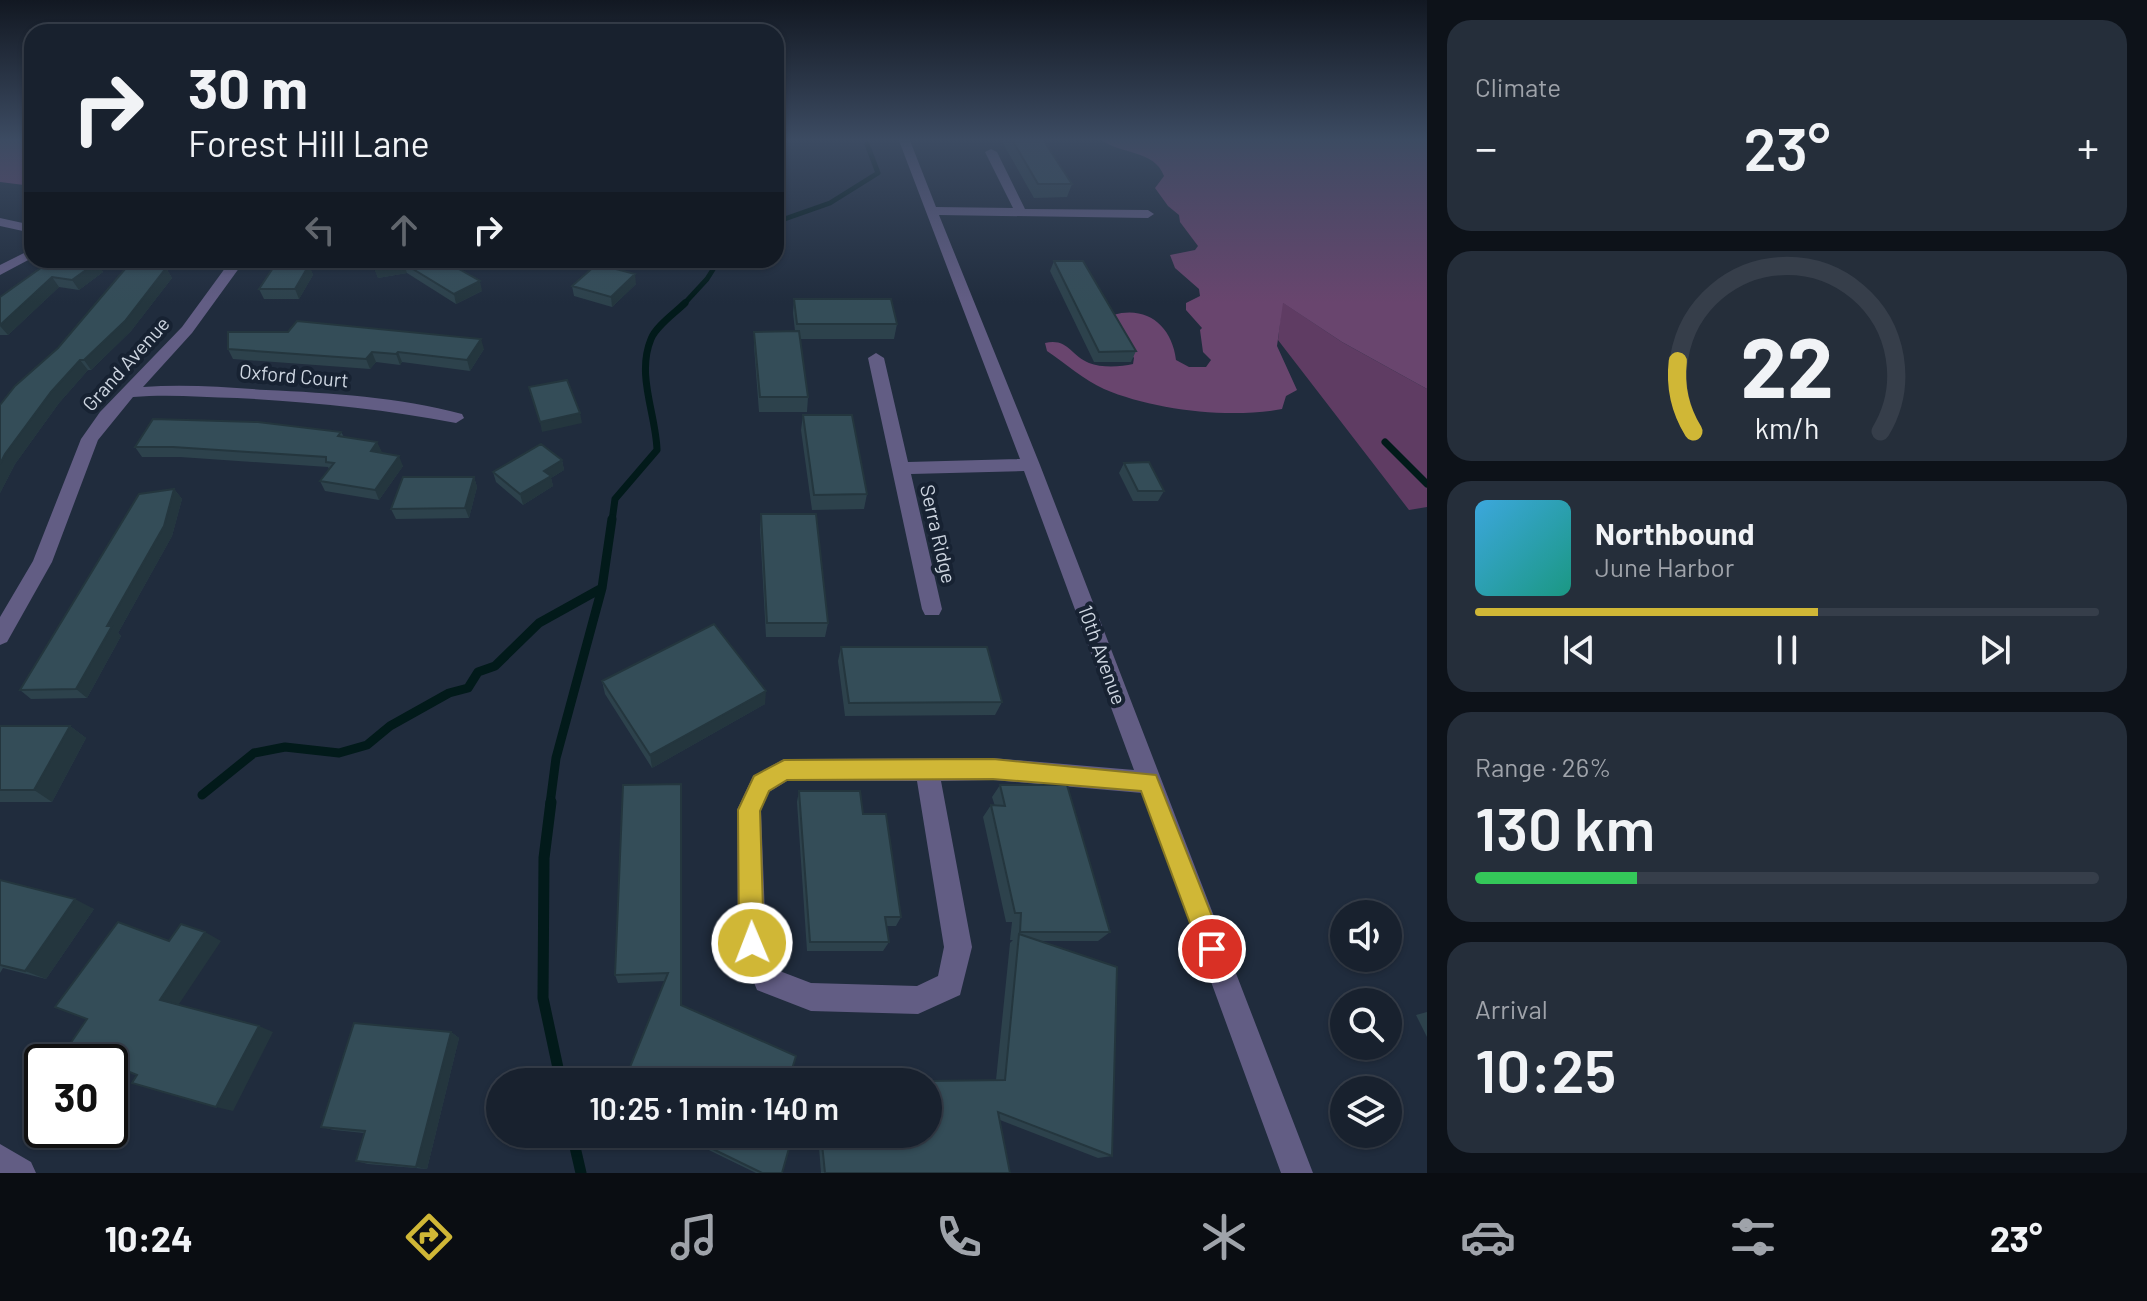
<!DOCTYPE html>
<html lang="en">
<head>
<meta charset="utf-8">
<style>
	:root { --surface:#18212e; --page:#252e3a; --text:#f1f3f6; --muted:#9fa3aa; --line:#363e4a; --accent:#d0b736 }
	body { margin:0; font-family:Barlow,sans-serif; background:var(--page); color:var(--text); height:100vh; display:flex; flex-direction:column; font-size:30px; white-space:nowrap }
	* { box-sizing:border-box; margin:0 }
	p { font-size:26px; color:var(--muted) }
	.icon { flex:none; width:44px; height:44px; fill:none; stroke:currentColor; stroke-width:2; stroke-linecap:round; stroke-linejoin:round }
	.map { position:relative; flex:1; overflow:hidden }
	.sheet { display:flex; flex-direction:column; gap:20px; padding:20px; background:#0d1219; width:720px }
	.sheet>* { flex:none }
	.banner { position:absolute; left:24px; top:24px; width:760px; height:244px; border-radius:24px; box-shadow:0 2px 6px #0004,0 0 0 2px var(--line); background:#18212e; color:var(--text); overflow:hidden }
	.buttons { position:absolute; left:1330px; top:900px; display:grid; gap:16px }
	.buttons a { display:grid; place-items:center; width:72px; height:72px; border-radius:50%; background:var(--surface); box-shadow:0 2px 6px #0004,0 0 0 2px var(--line); font-size:40px }
	.speed { position:absolute; left:24px; top:1044px; display:flex; gap:16px; font-size:40px; font-weight:700; text-align:center }
	.speed>* { display:grid; place-content:center; width:104px; height:104px; border-radius:50%; background:var(--surface); box-shadow:0 2px 6px #0004,0 0 0 2px var(--line); line-height:1 }
	.speed .limit { border:4px solid #111; border-radius:12px; background:#fff; color:#111 }
	.pin { position:absolute; display:grid; place-items:center; width:68px; height:68px; color:#fff; margin:-34px; border:4px solid #fff; border-radius:50%; box-shadow:0 2px 8px #0007 }
	.me { position:absolute; width:88px; margin:-44px; rotate:359deg; stroke-linejoin:round; filter:drop-shadow(0 0 6px #0008) }
	.turn { display:flex; align-items:center; gap:28px; height:168px; padding:0 32px; font-size:36px }
	.turn .icon { width:104px; height:104px; stroke-width:2.5 }
	.turn b { display:block; font-size:56px; line-height:68px }
	.lanes { display:flex; align-items:center; height:76px; padding:0 32px; background:#0003; justify-content:center; gap:40px; direction:ltr }
	.lanes .off { opacity:.35 }
	.big { font-size:60px; font-weight:600; line-height:1.1 }
	.sheet .tile { flex:1; display:flex; flex-direction:column; justify-content:center; gap:12px; min-width:0; padding:0 28px; border-radius:24px; background:var(--page) }
	.sheet .dial { align-items:center; gap:0 }
	.dial svg { height:208px; overflow:visible; fill:none; stroke:var(--line); stroke-width:7; stroke-linecap:round; text-anchor:middle }
	.dial text { fill:var(--text); stroke:none }
	.song { display:flex; align-items:center; gap:24px }
	.cover { width:96px; height:96px; border-radius:12px; background:linear-gradient(135deg,hsl(200 70% 55%),hsl(170 70% 35%)) }
	.played { height:8px; border-radius:4px; background:linear-gradient(90deg,var(--accent) 55%,var(--line) 55%) }
	.keys { display:flex; justify-content:space-around; direction:ltr }
	.heat { display:flex; justify-content:space-between; align-items:center; font-size:44px; direction:ltr }
	.charge { height:12px; border-radius:6px; background:linear-gradient(90deg,#34c759 26%,var(--line) 0) }
	.trip { position:absolute; left:486px; top:1068px; width:456px; height:80px; border-radius:40px; background:var(--surface); box-shadow:0 2px 6px #0004,0 0 0 2px var(--line); font-weight:600; line-height:80px; text-align:center }
	.menu { display:flex; height:128px; justify-content:space-around; align-items:center; background:#0a0d12; color:var(--muted) }
	.menu .icon { width:56px; height:56px }
	.menu .current { color:var(--accent) }
	.menu b { font-size:36px; color:var(--text) }
	main { display:flex; flex:1; min-height:0 }
	.map>svg:first-child { display:block }
	.green { fill:#5f3c63 }
	.forest { fill:#69456e }
	.lines { fill:none; stroke-linecap:round; stroke-linejoin:round }
	.stream-far3 { stroke:#021a1a; stroke-width:5 }
	.stream-far2 { stroke:#021a1a; stroke-width:7 }
	.stream-far1 { stroke:#021a1a; stroke-width:9 }
	.stream { stroke:#021a1a; stroke-width:11 }
	.minor { fill:#625d84; fill-rule:evenodd }
	.wall { fill:#2d424c }
	.shaded-wall { fill:#24363e }
	.building { fill:#344d58; stroke:#24363e; stroke-width:2 }
	.route { fill:#d0b736; stroke:#877723; stroke-width:2 }
	.labels { text-anchor:middle; stroke-width:8; stroke-linejoin:round; paint-order:stroke }
	.street-label { font-size:20px; fill:#cdd5e0; stroke:#172232 }
</style>
</head>
<body>
<main>
<div class="map">
<svg width="1427" height="1173" viewBox="0 0 1427 1173">
	<rect width="100%" height="100%" fill="#202c3d"/>
	<path class="green" d="M1282 302 1342 342 1427 389V507L1409 510 1278 340Z"/>
	<path class="forest" d="M0 138H32V186L0 182Z
		M1427 138V389L1342 342 1283 303 1277 346 1297 390 1286 396 1282 409C1229 419 1153 410 1104 389 1084 380 1065 363 1047 351L1045 343C1068 338 1070 355 1089 363 1101 368 1121 367 1133 364L1134 358 1113 322V315C1147 305 1172 326 1176 360L1189 367H1206L1211 360 1203 352 1200 330 1202 328 1186 310V303L1200 296 1199 289 1175 268 1170 255 1195 250 1198 246 1180 222 1179 215 1168 206 1155 188 1164 176C1154 149 1120 155 1100 139Z"/>
	<g class="lines">
		<path class="stream-far3" d="M776 222 830 203 878 173 867 144
			M683 305 707 279 719 260"/>
		<path class="stream-far2" d="M1385 442 1427 484
			M612 521 615 499 657 450C656 414 636 375 651 339 656 326 675 313 685 303"/>
		<path class="stream-far1" d="M202 795 254 753 285 747 339 753 367 745 390 726 449 693 468 688 478 672 495 666 539 623 602 588
			M550 804 556 758 602 588 612 519"/>
		<path class="stream" d="M551 802 544 858 543 998 561 1082
			M572 1134 581 1173"/>
		<path class="minor" d="M776 138H789L776 143Z
			M898 138H909L936 207 1013 208 985 152 991 149 997 152 1025 209 1148 210 1154 214 1148 218 939 215 1040 465 1313 1173H1281L1142 793 993 780 941 781 972 947 960 995 918 1014 811 1011 757 990 738 943 737 810 753 776 784 759 993 758 1134 770 1024 471 911 474 942 609 939 615H925L922 609 868 358 876 353 884 358 908 462 1020 459ZM787 781H917L944 947 938 976 917 986 811 983 777 970 766 943 761 810 769 792Z
			M0 218 32 225V233L0 226Z
			M32 249V258L0 275V265Z
			M231 260H245L192 333 143 387C184 384 225 387 266 390 331 393 399 397 462 414L464 418 456 423C384 409 311 402 237 398 202 397 167 394 133 397L98 440 52 562 7 642 0 645V617L33 561 81 439 100 412 182 327Z
			M530 260H544L546 263 539 267Z
			M0 1144 31 1162 36 1173H0Z"/>
	</g>
	<path class="wall" d="M1000 138H1042L1072 184 1067 197 1034 198Z
		M52 260 97 262 103 272 79 290 59 287 8 335H0V297Z
		M371 260H443L482 291 456 304 407 273 378 278Z
		M1054 261 1136 351 1131 362H1094L1050 271Z
		M309 265 313 275 299 299H264L259 289Z
		M166 268 172 278 131 331 91 370H88L59 403 15 464 0 493V405Z
		M636 284 612 307 574 296 572 286Z
		M794 299 897 324 894 339H800L808 397 807 412H759L754 346V332L795 331 793 313Z
		M228 349H484L470 371 402 362 400 365 376 362 370 369 233 359Z
		M803 415 867 494 864 509 812 510 801 430Z
		M341 432 344 437 382 452 403 466 379 500 325 491 320 481 329 469 328 467 180 457H142L135 447Z
		M562 460 564 470 551 478 553 486 523 505 496 482 493 472Z
		M1124 463 1164 491 1158 501H1133L1119 473Z
		M474 477 477 487 469 518 396 519 391 509Z
		M174 489 182 499 172 536 118 633 121 636 87 698 31 699 20 690Z
		M761 514 828 623 825 637H766L760 529Z
		M841 647 1002 702 995 715 845 716 838 661Z
		M602 681 765 704 652 768 605 694Z
		M0 726H70L86 738 52 802H0Z
		M681 784 682 1005 624 1082 665 981 618 983 615 975Z
		M1000 785 1110 932 1098 941H1038L1112 1156 1098 1158 1000 1120 1010 1173H821L818 1134H928L996 1080 1010 943 1013 940H1010L1012 922H1006L983 817 991 805 995 806 992 797Z
		M799 791 863 814 901 917 896 926H886L889 942 883 951H807L797 802Z
		M0 880 94 909 46 979 3 968 0 973Z
		M1427 1012V1037L1416 1015Z
		M451 1032 459 1038 427 1169 368 1164 356 1161 364 1133 334 1130 321 1127Z
		M676 1134H793L782 1173H756Z"/>
	<path class="shaded-wall" d="M97 262 103 272 79 290 72 280Z
		M403 263 407 273 378 278 374 268Z
		M309 265 313 275 299 299 295 289Z
		M166 268 172 278 131 331 91 370 84 360Z
		M635 274 636 284 612 307 611 297Z
		M52 277 59 287 8 335 0 326Z
		M480 281 482 291 456 304 454 294Z
		M481 339 484 349 470 371 467 360Z
		M372 352 376 362 370 369 366 359Z
		M398 352 402 362 400 365 396 354Z
		M80 360 88 370 59 403 15 464 0 493V464L5 454 51 392Z
		M580 413 582 423 542 432 540 422Z
		M377 442 382 452 375 462 371 451Z
		M399 456 403 466 379 500 375 490Z
		M562 460 564 470 551 478 553 486 523 505 520 494 544 471Z
		M474 477 477 487 469 518 465 508Z
		M174 489 182 499 172 536 118 633 121 636 87 698 76 689Z
		M766 691 765 704 652 768 650 755Z
		M70 726 86 738 52 802 34 790Z
		M681 784 682 796V1012L681 1005Z
		M75 899 94 909 46 979 25 971Z
		M205 932 221 941 177 1007 160 1000Z
		M259 1026 273 1032 233 1111 216 1107Z
		M451 1032 459 1038 427 1169 416 1167Z"/>
	<path class="building" d="M1011 138H1042L1072 184H1038Z
		M52 260H83L97 262 72 280 52 277 0 325V297Z
		M371 260H443L480 281 454 294 403 263 374 268Z
		M1054 261H1083L1136 351 1099 352Z
		M597 264 635 274 611 297 572 286Z
		M275 265H309L295 289H259Z
		M166 268 125 321 84 360H80L51 392 5 454 0 464V405L15 386 58 348 125 269Z
		M794 299H891L897 324H797Z
		M297 321 481 339 467 360 398 352 396 354 372 352 366 359 228 349V332H288Z
		M799 331 808 397H760L754 332Z
		M567 380 580 413 540 422 529 387Z
		M803 415H852L867 494 814 495Z
		M153 419 258 422 341 432 338 436 377 442 371 451 399 456 375 490 320 481 334 463 326 462V457L173 447H135Z
		M541 444 562 460 544 471 551 476 520 494 493 472Z
		M1149 462 1164 491H1138L1124 463Z
		M403 477H474L465 508 391 509Z
		M174 489 164 526 107 626H112L76 689 20 690 139 494Z
		M761 514H816L828 623H767Z
		M714 624 766 691 650 755 602 681Z
		M841 647H987L1002 702 849 703Z
		M0 726H70L34 790H0Z
		M681 784V1005L796 1056 788 1082H624L668 973 615 975 623 785Z
		M1000 785H1067L1110 932H1020L1021 913H1015L991 805 1005 806Z
		M799 791H860L863 814H886L901 917H885L889 942H810Z
		M0 880 75 899 25 971 0 965Z
		M118 922 169 941 181 924 205 932 160 1000 259 1026 216 1107 132 1083 137 1075 110 1064V1062H105L68 1047 87 1019 55 1007Z
		M1019 934 1117 967 1112 1156 998 1112 1010 1173H825L821 1134H928V1082H844L1005 1080Z
		M354 1023 451 1032 416 1167 356 1161 365 1131 321 1127Z
		M682 1134H793L782 1173H762Z"/>
	<linearGradient id="sky" x2="0" y2="1"><stop stop-color="#121822"/><stop offset="0.46" stop-color="#3c4b62"/><stop offset="1" stop-color="#3c4b62" stop-opacity="0"/></linearGradient>
	<rect width="1427" height="303" fill="url(#sky)"/>
	<path class="route" d="M993 759 1156 775 1225 949 1221 958 1212 962 1203 958 1141 791 993 779 787 780 769 791 760 811 764 943 761 952 752 956 743 952 739 943 738 810 754 776 784 760Z"/>
	<g class="labels">
		<g class="street-label">
			<text transform="translate(126 364) rotate(-48)" y="7">Grand Avenue</text>
			<text transform="translate(294 376) rotate(5)" y="7">Oxford Court</text>
			<text transform="translate(938 534) rotate(77)" y="7">Serra Ridge</text>
			<text transform="translate(1102 655) rotate(70)" y="7">10th Avenue</text>
		</g>
	</g>
</svg>
<div class="buttons">
<a><svg class="icon" aria-label="sound" viewBox="0 0 24 24"><path d="M4 9h4l5-4v14l-5-4H4zM17 9q2 3 0 6"/></svg></a>
<a><svg class="icon" aria-label="search" viewBox="0 0 24 24"><circle cx="10" cy="10" r="6"/><path d="M15 15l6 6"/></svg></a>
<a><svg class="icon" aria-label="layers" viewBox="0 0 24 24"><path d="M12 4l9 5-9 5-9-5zM3 14l9 5 9-5"/></svg></a>
</div>
<div class="speed"><div class="limit">30</div></div>
<div class="pin" style="left:1212px;top:949px;background:#d93025"><svg class="icon" aria-label="arrive" viewBox="0 0 24 24"><path d="M6 21V4h12l-3 4 3 4H6"/></svg></div>
<svg class="me" style="left:752px;top:943px" viewBox="-20 -20 40 40"><circle r="17" fill="#d0b736" stroke="#fff" stroke-width="3"/><path d="M0-11L8 9 0 5-8 9z" fill="#fff"/></svg>
<div class="trip">10:25 · 1 min · 140 m</div>
<div class="banner">
<div class="turn"><svg class="icon" aria-label="right" viewBox="0 0 24 24"><path d="M7 20v-9h11M14 6l5 5-5 5"/></svg><div><b>30 m</b>Forest Hill Lane</div></div>
<div class="lanes"><svg class="icon off" aria-label="left" viewBox="0 0 24 24"><path d="M17 20v-9H6M10 6l-5 5 5 5"/></svg><svg class="icon off" aria-label="ahead" viewBox="0 0 24 24"><path d="M12 20V5M6 11l6-6 6 6"/></svg><svg class="icon" aria-label="right" viewBox="0 0 24 24"><path d="M7 20v-9h11M14 6l5 5-5 5"/></svg></div>
</div>
</div>
<section class="sheet">
<div class="tile"><p>Climate</p>
<div class="heat"><a>−</a><b class="big">23°</b><a>+</a></div>
</div>
<div class="tile dial"><svg viewBox="0 0 100 80">
<path d="M14 69A42 42 0 1 1 86 69"/>
<path d="M14 69A42 42 0 0 1 8 42" stroke="#d0b736"/>
<text x="50" y="56" font-size="32" font-weight="700">22</text>
<text x="50" y="72" font-size="11">km/h</text>
</svg></div>
<div class="tile">
<div class="song"><i class="cover"></i><div><b>Northbound</b><p>June Harbor</p></div></div>
<div class="played"></div>
<div class="keys"><svg class="icon" aria-label="previous" viewBox="0 0 24 24"><path d="M18 5L8 12l10 7zM5 5v14"/></svg><svg class="icon" aria-label="pause" viewBox="0 0 24 24"><path d="M8 5v14M16 5v14"/></svg><svg class="icon" aria-label="next" viewBox="0 0 24 24"><path d="M6 5l10 7-10 7zM19 5v14"/></svg></div>
</div>
<div class="tile"><p>Range · 26%</p><b class="big">130 km</b><div class="charge"></div></div>
<div class="tile"><p>Arrival</p><b class="big">10:25</b></div>
</section>
</main>
<nav class="menu">
<b>10:24</b>
<svg class="icon current" aria-label="directions" viewBox="0 0 24 24"><path d="M12 3l9 9-9 9-9-9zM9 14v-3h6M13 9l2 2-2 2"/></svg>
<svg class="icon" aria-label="music" viewBox="0 0 24 24"><path d="M9 18V5l10-2v13"/><circle cx="6" cy="18" r="3"/><circle cx="16" cy="16" r="3"/></svg>
<svg class="icon" aria-label="phone" viewBox="0 0 24 24"><path d="M5 4h4l2 5-3 2q2 4 5 5l2-3 5 2v4C11 20 4 13 5 4z"/></svg>
<svg class="icon" aria-label="climate" viewBox="0 0 24 24"><path d="M12 3v18M4 7l16 10M4 17L20 7"/></svg>
<svg class="icon" aria-label="car" viewBox="0 0 24 24"><path d="M5 17H2v-5l4-1 3-4h7l3 4 3 1v5h-3M9 17h6M6 11h13"/><circle cx="7" cy="17" r="2"/><circle cx="17" cy="17" r="2"/></svg>
<svg class="icon" aria-label="filters" viewBox="0 0 24 24"><path d="M4 7h16M4 17h16"/><circle cx="9" cy="7" r="2"/><circle cx="15" cy="17" r="2"/></svg>
<b>23°</b>
</nav>
</body>
</html>
